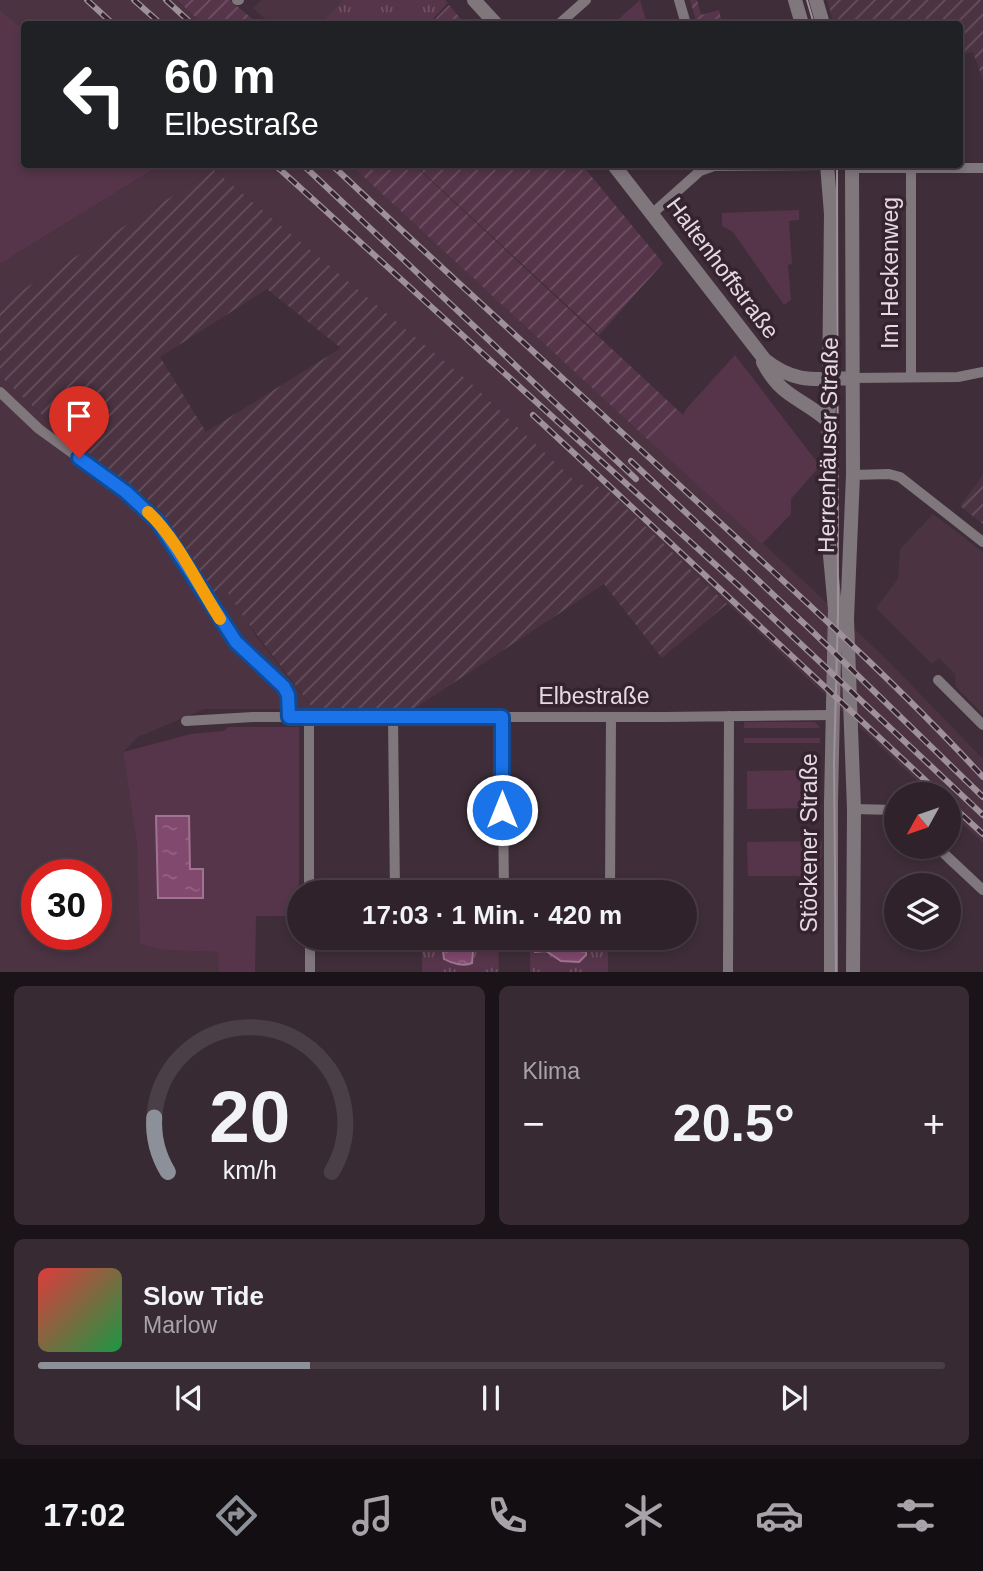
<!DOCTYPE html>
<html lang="de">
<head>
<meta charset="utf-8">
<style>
	:root { --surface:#2f222b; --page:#372a33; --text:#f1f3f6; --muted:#a7a4a9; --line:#4a3f47; --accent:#8c9099 }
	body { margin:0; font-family:Helvetica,sans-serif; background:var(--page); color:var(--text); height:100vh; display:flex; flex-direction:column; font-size:26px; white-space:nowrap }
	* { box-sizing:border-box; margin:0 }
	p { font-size:23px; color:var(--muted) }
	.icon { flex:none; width:38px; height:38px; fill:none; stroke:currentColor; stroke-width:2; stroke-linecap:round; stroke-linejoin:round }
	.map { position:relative; height:972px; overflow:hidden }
	.sheet { display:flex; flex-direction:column; gap:14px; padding:14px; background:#1a1318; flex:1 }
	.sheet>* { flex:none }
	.guide { position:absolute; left:21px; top:21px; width:942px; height:147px; border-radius:7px; box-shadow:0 4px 10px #0003,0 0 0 2px var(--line); background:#202124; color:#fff; overflow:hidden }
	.needle { width:46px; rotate:230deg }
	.buttons { position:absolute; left:884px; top:782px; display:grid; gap:14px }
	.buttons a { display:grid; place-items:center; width:77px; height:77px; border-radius:50%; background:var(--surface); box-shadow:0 4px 10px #0003,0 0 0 2px var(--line); font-size:35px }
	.speed { position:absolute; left:21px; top:859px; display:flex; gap:14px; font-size:35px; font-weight:700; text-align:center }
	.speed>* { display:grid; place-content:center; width:91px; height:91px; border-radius:50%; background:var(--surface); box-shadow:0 4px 10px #0003,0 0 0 2px var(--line); line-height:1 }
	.speed .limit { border:10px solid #d22; background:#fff; color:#111 }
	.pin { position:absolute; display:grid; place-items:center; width:60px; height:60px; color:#fff; margin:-72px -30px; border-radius:50% 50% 50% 0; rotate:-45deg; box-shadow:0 0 7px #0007 }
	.pin .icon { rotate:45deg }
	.me { position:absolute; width:77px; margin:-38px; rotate:0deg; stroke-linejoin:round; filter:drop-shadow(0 0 5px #0008) }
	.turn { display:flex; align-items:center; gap:24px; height:147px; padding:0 28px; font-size:32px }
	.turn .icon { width:91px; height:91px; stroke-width:2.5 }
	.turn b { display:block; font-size:49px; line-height:60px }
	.big { font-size:52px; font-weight:800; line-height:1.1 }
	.sheet .widget { flex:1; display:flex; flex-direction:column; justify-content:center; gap:10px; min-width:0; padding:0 24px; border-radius:10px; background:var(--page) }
	.sheet .dial { align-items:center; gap:0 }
	.dial svg { height:182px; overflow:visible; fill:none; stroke:var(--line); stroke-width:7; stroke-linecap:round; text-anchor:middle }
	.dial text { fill:var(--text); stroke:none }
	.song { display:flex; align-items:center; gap:21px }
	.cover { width:84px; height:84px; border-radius:10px; background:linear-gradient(135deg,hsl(0 70% 55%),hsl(140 70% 35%)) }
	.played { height:7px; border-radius:4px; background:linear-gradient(90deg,var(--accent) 30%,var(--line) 30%) }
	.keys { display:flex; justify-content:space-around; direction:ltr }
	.heat { display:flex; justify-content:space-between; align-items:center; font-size:38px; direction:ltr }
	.sheet .tiles { flex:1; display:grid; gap:14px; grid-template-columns:1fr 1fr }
	.widget:last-child { grid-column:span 2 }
	.trip { position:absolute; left:287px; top:880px; width:410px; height:70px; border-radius:35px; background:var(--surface); box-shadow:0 4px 10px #0003,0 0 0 2px var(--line); font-weight:800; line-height:70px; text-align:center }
	.tab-bar { display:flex; height:112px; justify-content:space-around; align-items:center; background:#130e11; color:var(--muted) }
	.tab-bar .icon { width:49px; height:49px }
	.tab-bar .selected { color:var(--accent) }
	.tab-bar b { font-size:32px; color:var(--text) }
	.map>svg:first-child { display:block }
	.built { fill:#4b3342; fill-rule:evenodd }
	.industrial { fill:url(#industrial-furrows); fill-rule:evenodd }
	.grass { fill:#56354a }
	.park { fill:url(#park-tufts) }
	.garden { fill:url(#garden-furrows) }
	.water { fill:url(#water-ripples); stroke:#9f7490; stroke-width:2 }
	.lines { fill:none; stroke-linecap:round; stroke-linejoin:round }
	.minor { stroke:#80777d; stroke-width:10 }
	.tertiary { stroke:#80777d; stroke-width:14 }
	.tram { stroke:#9f919a; stroke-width:2 }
	.rail-casing { stroke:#9f919a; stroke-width:6 }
	.rail { stroke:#35242f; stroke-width:3.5; stroke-dasharray:10; stroke-linecap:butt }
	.route-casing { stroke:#114b97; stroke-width:18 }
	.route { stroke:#1a73e8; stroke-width:12 }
	.slow { stroke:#f59e0b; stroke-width:12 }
	.labels { text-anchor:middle; stroke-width:7; stroke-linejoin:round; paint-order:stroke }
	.street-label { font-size:23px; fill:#e6dae1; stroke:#35242f }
</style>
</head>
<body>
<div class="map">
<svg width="983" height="973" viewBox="0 0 983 973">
	<defs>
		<pattern id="industrial-furrows" width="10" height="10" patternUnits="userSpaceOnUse" patternTransform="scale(1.75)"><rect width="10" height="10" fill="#4b3342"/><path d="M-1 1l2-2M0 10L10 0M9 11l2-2" fill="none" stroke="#65505d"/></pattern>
		<pattern id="park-tufts" width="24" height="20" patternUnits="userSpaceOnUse" patternTransform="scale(1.75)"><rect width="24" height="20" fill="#56354a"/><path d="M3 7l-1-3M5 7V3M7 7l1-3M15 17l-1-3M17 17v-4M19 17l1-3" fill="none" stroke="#6e5264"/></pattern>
		<pattern id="garden-furrows" width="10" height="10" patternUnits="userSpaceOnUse" patternTransform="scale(1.75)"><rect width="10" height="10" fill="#56354a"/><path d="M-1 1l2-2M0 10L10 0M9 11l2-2" fill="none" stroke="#6e5264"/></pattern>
		<pattern id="water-ripples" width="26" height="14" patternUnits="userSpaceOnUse" patternTransform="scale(1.75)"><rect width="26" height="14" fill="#81496e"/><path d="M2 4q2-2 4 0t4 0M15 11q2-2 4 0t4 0" fill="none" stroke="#936382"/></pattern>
	</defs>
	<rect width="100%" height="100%" fill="#3f2e39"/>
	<path class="built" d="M0 0H177L203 24H24V30L0 10Z
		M261 0H343L325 19 328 24H271L253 8Z
		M160 165H351L810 587 887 660 983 759V843L949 811 948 794H931L605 489 578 484 473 385 214 170 0 304V264Z
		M0 376 53 425 156 506 215 594 226 589 256 636 310 705 316 709H204L138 737 123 752 137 845 164 950 219 952V972H0ZM37 875H96V934H37Z
		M933 514 983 552V714L956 687 955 674 939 658 932 664 876 608 898 579 900 549Z"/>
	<path class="industrial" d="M827 0H983V80L973 52 959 55V24H834Z
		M214 170 473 385 578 484 605 488 727 604 662 658 604 584 415 708 316 709 312 707 248 623 245 624 241 618 243 616 226 590 215 595 156 506 53 425 0 376V304ZM267 289 341 348 206 432 160 357Z
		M983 475V524L960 506Z"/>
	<path class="grass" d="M640 0 647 24H613Z
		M0 10 24 30V164L160 165 0 264Z
		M799 210V220L789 221 792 264 788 265 791 300 784 305 733 232 722 226V213Z
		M735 355 820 466 791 499V514L762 544 655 446 683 415 686 409Z
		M744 722H815L820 728H744Z
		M228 727H299V916H256L255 972H219L218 952 164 950 140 944 137 845 123 752 191 734 224 731Z
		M744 738H820V743H744Z
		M818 770 819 808 747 809V771Z
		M822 841 820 876H748L747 842Z"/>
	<path class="park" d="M343 0H445L448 3 428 24H328L325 19Z
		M422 938H498L499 972H422Z
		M530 938H608V972L530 973Z"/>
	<path class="garden" d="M177 0H230L258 24H203Z
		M690 0H697L701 15 719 10 722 24H697Z
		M449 5 465 24H430Z
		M351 165H414L683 415 655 446Z
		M415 165H582L663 263 599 335Z"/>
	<path class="water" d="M189 816 190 869H203V898H158L156 816Z
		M448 938 474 940 472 963C464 967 451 963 444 959L442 943Z
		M534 938H582L586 943V955L579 962 561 961 546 951 535 952Z"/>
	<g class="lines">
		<path class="minor" d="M237 0H239
			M679 0 686 24
			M559 24 586 0
			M853 168H983
			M653 213 700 171 714 166 827 165
			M911 377V168
			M852 378 958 377 983 372
			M0 392 39 429 126 492 158 521 226 630 236 642 284 687 288 695 289 717
			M853 475 889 474 900 477 983 542
			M938 680 983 725
			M309 717V892
			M393 717 395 892
			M502 717 504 892
			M186 721 253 717H665L834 715
			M854 809 896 810
			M937 847 983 890
			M610 892 611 717
			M310 938V973
			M728 973 729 716"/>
		<path class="tertiary" d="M474 0 496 24
			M795 0 802 24
			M816 0 823 24
			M613 164 765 360C795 384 816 379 852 378
			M827 164 831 214 828 475V534L835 609 831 803V973
			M852 164 853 475 847 619 854 809 853 973
			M763 362C781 398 801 397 828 421"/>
		<path class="tram" d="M807 0 814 24
			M836 973 834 763 838 614 837 164"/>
		<defs>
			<path id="rail" d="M87 0 113 24
				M134 0 161 24
				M166 0 192 24
				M274 164 739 586 983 815
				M302 164 636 479
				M331 164C462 288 596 408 728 530 815 610 903 690 983 777
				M533 415 940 794
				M631 461 813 632 983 797
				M948 802 983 834"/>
		</defs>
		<use href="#rail" class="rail-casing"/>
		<use href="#rail" class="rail"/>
	</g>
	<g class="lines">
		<defs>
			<path id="route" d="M79 458 126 492 158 522 236 642 284 687 288 695 289 717H502V810"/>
		</defs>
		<use href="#route" class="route-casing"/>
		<use href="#route" class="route"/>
		<path class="slow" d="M148 512C177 539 198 585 220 619"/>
	</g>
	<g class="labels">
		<g class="street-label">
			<text transform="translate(723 268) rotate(53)" y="8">Haltenhoffstraße</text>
			<text transform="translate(890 273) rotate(-90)" y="8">Im Heckenweg</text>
			<text transform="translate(828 445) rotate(-89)" y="8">Herrenhäuser Straße</text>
			<text x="594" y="704">Elbestraße</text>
			<text transform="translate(809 843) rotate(-90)" y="8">Stöckener Straße</text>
		</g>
	</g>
</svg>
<div class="buttons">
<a><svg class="needle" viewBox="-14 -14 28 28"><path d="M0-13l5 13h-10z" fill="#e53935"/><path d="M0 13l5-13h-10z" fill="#a7a4a9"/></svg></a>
<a><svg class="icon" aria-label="layers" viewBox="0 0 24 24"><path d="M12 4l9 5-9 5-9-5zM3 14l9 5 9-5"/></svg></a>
</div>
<div class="speed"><div class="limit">30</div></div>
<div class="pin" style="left:79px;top:458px;background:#d93025"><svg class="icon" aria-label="arrive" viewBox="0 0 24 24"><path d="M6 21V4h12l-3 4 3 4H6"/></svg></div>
<svg class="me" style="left:502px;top:810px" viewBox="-20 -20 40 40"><circle r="17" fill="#1a73e8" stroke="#fff" stroke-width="3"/><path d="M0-11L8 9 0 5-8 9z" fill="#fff"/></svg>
<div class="trip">17:03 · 1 Min. · 420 m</div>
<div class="guide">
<div class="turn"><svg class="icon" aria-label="left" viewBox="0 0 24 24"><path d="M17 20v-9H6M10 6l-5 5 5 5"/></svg><div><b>60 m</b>Elbestraße</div></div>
</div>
</div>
<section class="sheet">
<div class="tiles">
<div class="widget dial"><svg viewBox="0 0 100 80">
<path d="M14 69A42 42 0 1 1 86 69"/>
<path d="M14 69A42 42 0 0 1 8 45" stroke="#8c9099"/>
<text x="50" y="56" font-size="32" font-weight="700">20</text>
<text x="50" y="72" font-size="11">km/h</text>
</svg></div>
<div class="widget"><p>Klima</p>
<div class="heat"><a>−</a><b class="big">20.5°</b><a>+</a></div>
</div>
<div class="widget">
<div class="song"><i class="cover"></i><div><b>Slow Tide</b><p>Marlow</p></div></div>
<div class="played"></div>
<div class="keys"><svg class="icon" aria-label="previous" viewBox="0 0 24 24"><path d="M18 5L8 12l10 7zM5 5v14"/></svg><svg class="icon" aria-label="pause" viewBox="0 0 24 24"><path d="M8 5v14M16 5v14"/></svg><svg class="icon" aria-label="next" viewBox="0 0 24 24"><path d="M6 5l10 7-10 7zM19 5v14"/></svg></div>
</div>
</div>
</section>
<nav class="tab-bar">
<b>17:02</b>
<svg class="icon selected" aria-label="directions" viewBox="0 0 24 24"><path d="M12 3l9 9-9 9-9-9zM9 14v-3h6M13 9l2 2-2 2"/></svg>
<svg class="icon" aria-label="music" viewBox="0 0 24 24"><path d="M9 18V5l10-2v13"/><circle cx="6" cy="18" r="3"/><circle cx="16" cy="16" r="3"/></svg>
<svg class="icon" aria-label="phone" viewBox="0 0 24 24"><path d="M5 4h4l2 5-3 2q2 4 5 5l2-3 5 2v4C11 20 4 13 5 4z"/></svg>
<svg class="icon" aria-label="climate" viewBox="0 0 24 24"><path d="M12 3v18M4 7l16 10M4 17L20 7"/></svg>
<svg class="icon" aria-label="car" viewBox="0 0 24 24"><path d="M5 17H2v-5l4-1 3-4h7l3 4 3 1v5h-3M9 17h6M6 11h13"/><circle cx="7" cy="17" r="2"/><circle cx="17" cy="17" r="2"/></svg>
<svg class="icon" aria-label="filters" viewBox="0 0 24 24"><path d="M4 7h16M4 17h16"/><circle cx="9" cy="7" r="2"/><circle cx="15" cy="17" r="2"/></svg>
</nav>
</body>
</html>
